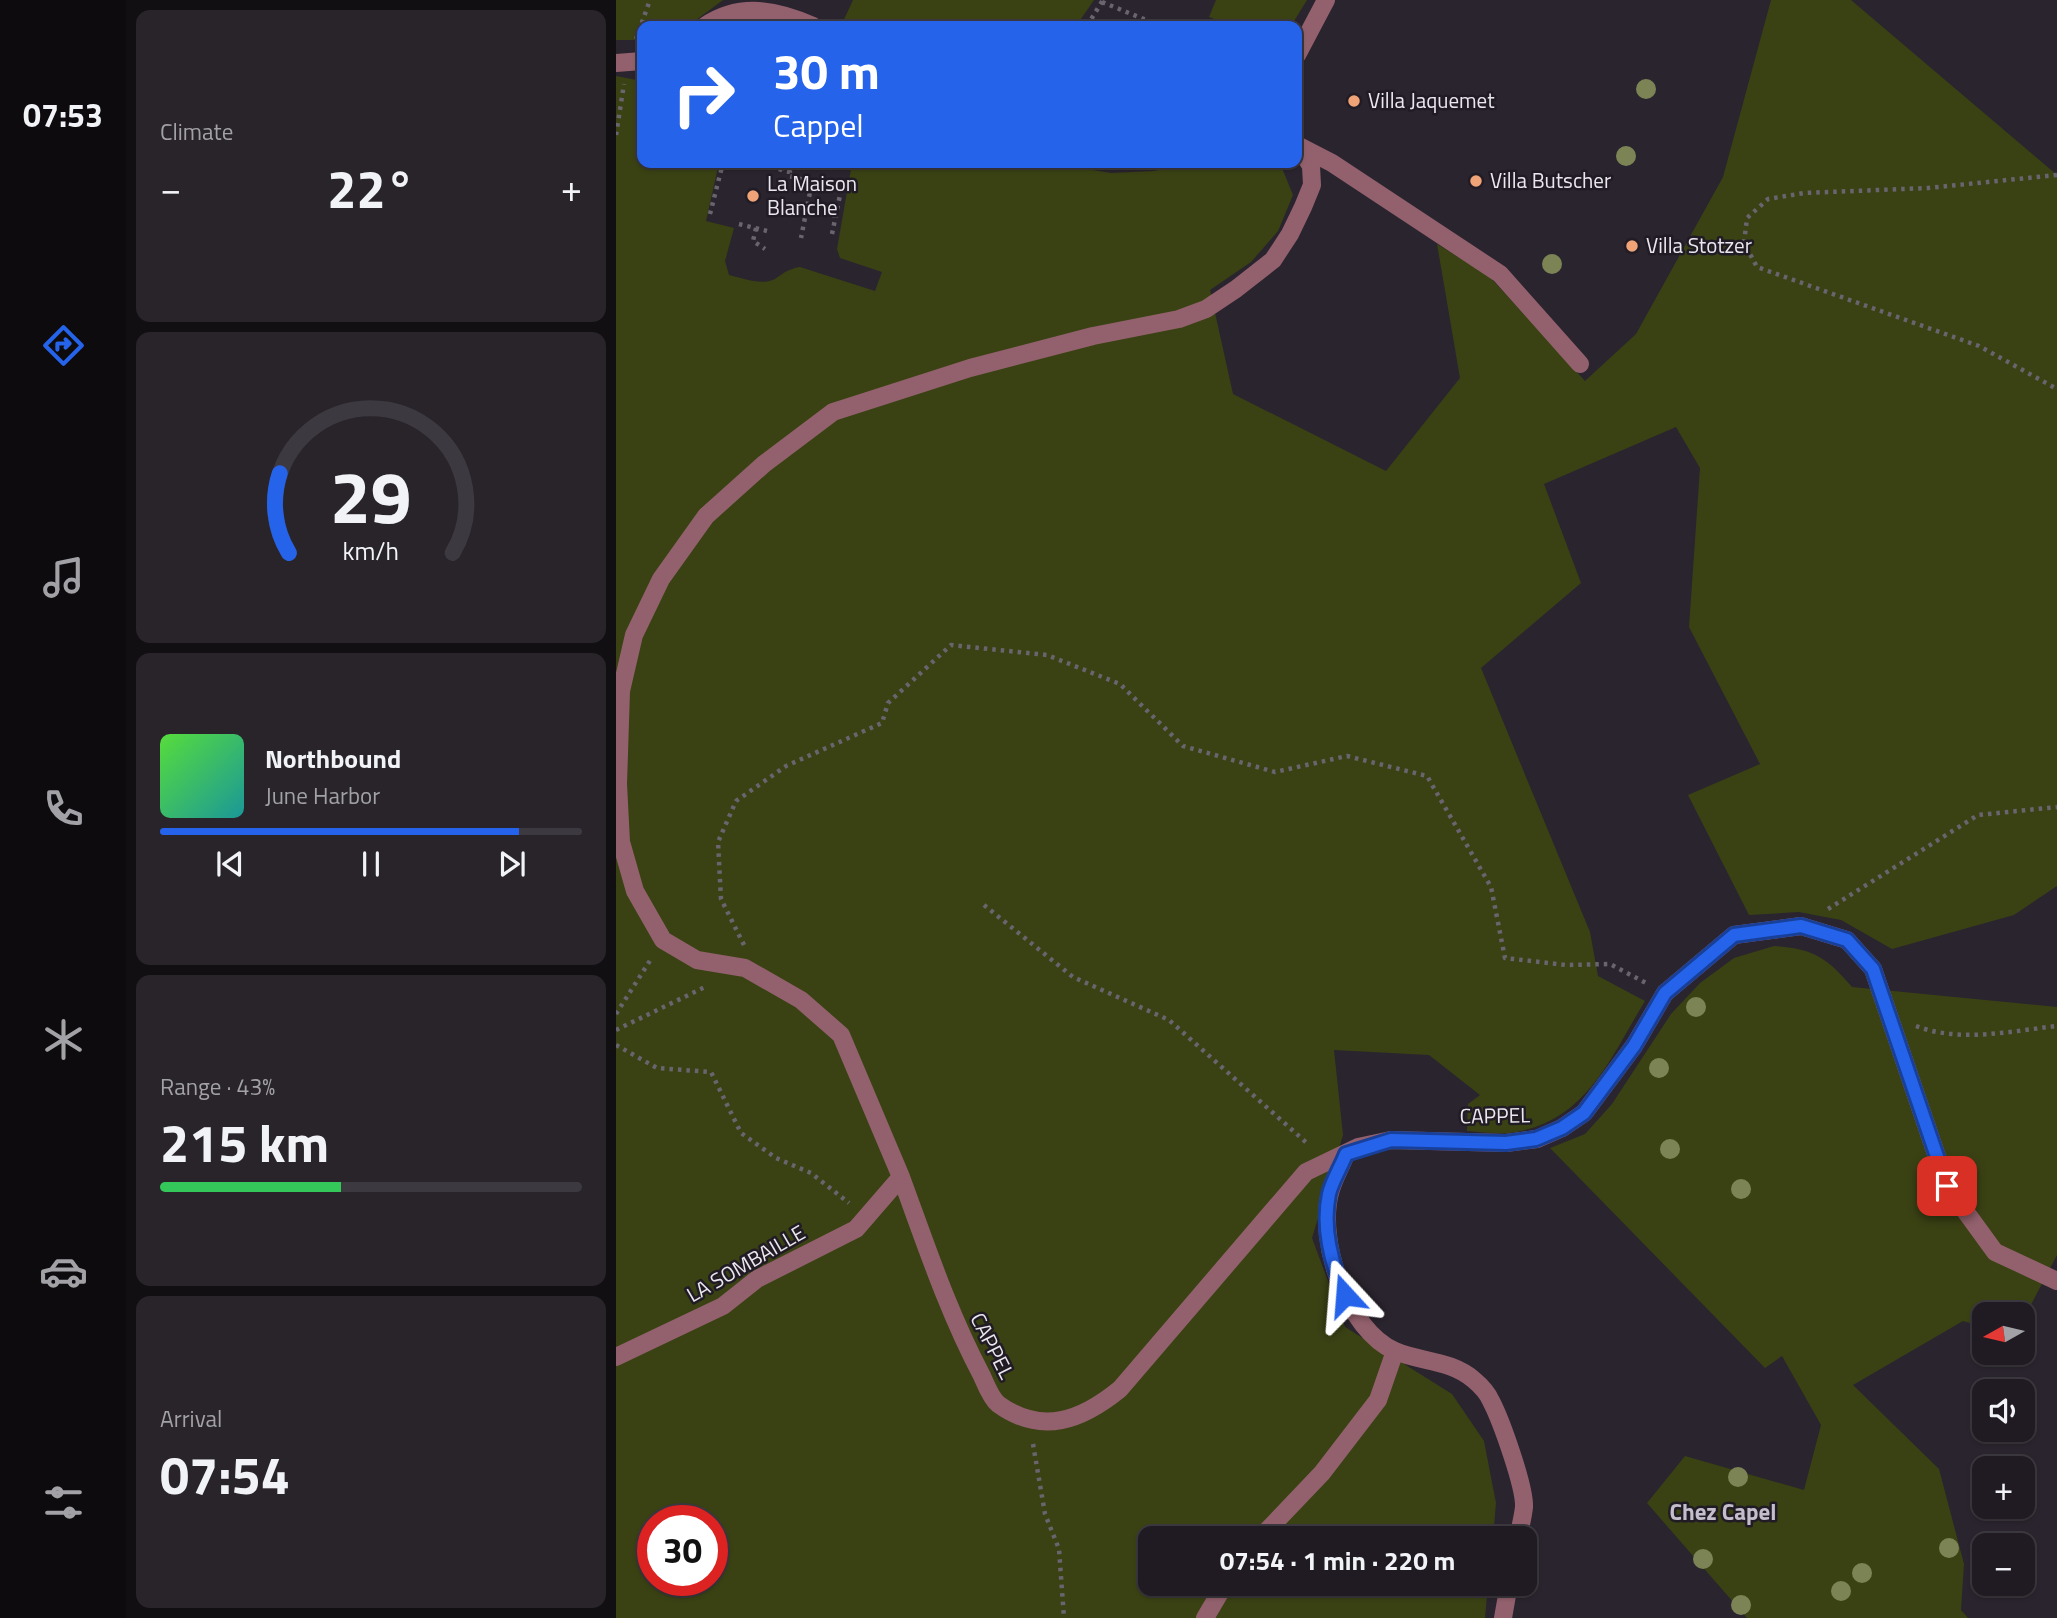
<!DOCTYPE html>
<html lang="en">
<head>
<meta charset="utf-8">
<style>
	:root { --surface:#201b22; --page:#28242a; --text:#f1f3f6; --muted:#a2a1a5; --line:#3d3940; --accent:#2563eb }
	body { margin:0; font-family:"Titillium Web",sans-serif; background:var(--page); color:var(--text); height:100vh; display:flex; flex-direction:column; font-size:26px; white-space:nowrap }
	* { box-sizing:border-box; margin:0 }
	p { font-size:23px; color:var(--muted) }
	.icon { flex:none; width:38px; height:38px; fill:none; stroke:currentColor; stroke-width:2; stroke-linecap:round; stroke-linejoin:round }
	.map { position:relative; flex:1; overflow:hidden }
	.side { display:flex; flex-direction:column; gap:10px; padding:10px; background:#120f13; width:490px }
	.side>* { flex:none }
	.guide { position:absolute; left:21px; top:21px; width:665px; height:147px; border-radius:14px; box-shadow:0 2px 5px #0004,0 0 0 2px var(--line); background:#2563eb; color:#fff; overflow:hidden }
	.needle { width:46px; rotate:262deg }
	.tools { position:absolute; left:1356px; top:1302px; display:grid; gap:14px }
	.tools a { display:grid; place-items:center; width:63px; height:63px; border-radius:14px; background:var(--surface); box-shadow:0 2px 5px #0004,0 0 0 2px var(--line); font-size:35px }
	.speed { position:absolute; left:21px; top:1505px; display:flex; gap:14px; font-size:35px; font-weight:700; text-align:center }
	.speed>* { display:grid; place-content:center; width:91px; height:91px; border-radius:50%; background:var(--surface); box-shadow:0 2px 5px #0004,0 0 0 2px var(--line); line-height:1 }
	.speed .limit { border:10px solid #d22; background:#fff; color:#111 }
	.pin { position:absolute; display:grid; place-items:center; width:60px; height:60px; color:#fff; margin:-30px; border-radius:14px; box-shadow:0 4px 10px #0006 }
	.me { position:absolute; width:77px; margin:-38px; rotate:341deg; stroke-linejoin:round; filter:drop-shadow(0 0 5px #0008) }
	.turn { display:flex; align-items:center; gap:24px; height:147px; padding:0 21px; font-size:32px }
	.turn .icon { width:91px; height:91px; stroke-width:2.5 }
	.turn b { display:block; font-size:49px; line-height:60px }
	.big { font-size:52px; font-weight:700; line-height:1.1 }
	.side .card { flex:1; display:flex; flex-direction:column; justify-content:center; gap:10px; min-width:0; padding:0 24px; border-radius:14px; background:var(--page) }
	.side .dial { align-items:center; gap:0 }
	.dial svg { height:182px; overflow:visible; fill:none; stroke:var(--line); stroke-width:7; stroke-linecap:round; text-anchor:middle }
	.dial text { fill:var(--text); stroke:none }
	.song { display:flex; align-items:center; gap:21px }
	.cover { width:84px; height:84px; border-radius:10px; background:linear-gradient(135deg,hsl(110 70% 55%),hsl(180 70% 35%)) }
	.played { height:7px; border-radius:4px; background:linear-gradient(90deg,var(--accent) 85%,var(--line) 85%) }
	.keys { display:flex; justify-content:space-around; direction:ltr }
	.heat { display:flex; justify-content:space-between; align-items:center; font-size:38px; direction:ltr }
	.charge { height:10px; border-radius:5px; background:linear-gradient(90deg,#34c759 43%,var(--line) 0) }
	.trip { position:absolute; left:522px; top:1526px; width:399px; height:70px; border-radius:14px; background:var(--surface); box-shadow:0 2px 5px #0004,0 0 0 2px var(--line); font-weight:700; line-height:70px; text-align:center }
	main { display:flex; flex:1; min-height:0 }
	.menu { display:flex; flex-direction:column; width:126px; justify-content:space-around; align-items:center; background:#0d0b0e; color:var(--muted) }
	.menu .icon { width:49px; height:49px }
	.menu .selected { color:var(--accent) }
	.menu b { font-size:32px; color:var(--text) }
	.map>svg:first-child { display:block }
	.green { fill:#3a4214; fill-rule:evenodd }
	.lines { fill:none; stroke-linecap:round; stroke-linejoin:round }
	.path { stroke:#69646d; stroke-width:4.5; stroke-dasharray:3.5 5; stroke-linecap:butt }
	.minor { stroke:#93616d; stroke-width:18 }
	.tree { fill:#7c8456 }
	.route-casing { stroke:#184099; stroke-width:18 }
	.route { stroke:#2563eb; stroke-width:12 }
	.poi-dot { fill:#efa377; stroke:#201b25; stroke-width:2.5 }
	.labels { text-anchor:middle; stroke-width:5; stroke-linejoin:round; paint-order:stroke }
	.poi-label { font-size:21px; fill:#ebe7ee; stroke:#201b25; text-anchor:start }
	.street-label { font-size:21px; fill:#ebe7ee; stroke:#201b25 }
	.neighbourhood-label { font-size:23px; font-weight:bold; fill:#c4bdcb; stroke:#201b25 }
</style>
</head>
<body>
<main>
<nav class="menu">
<b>07:53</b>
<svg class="icon selected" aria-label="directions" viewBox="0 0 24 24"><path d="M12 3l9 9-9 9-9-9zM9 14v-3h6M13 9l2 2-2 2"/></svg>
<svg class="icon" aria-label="music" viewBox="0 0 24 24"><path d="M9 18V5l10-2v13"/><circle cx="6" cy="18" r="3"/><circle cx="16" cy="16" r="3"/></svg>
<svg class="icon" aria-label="phone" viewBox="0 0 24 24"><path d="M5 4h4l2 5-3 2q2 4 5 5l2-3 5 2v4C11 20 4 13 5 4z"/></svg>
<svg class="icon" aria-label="climate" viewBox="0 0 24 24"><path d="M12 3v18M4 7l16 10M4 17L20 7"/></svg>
<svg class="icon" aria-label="car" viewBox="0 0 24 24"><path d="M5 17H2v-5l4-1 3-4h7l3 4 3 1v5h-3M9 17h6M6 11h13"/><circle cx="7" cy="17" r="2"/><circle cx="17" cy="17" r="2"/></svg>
<svg class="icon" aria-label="filters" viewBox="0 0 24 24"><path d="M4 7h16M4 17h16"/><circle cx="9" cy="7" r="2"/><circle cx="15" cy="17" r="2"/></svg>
</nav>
<section class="side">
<div class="card"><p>Climate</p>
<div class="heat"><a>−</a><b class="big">22°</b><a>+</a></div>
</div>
<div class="card dial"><svg viewBox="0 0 100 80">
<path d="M14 69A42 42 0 1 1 86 69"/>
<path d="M14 69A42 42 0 0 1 10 34" stroke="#2563eb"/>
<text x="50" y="56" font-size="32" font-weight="700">29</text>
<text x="50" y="72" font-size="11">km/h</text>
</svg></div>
<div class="card">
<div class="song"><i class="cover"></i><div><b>Northbound</b><p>June Harbor</p></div></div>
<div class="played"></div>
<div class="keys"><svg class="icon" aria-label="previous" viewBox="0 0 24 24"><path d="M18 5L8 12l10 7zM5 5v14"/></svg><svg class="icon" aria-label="pause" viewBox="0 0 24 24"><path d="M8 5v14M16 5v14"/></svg><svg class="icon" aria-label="next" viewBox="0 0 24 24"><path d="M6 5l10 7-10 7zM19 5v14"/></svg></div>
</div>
<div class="card"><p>Range · 43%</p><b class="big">215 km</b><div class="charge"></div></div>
<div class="card"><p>Arrival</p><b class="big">07:54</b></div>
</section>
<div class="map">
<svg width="1441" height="1618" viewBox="0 0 1441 1618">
	<rect width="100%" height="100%" fill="#2a242e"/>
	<path class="green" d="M0 0H107L72 26H26V40H0Z
		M237 0H478L460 26H225Z
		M600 0H691L675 26H595L598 19 593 17Z
		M1155 0H1235L1441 175V886L1398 915 1276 949 1225 920 1183 912 1133 915 1072 795 1144 764 1073 627 1084 468 1060 427 928 484 965 583 865 668 974 932 982 976 1029 1001C995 1056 972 1119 900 1132 885 1135 867 1132 851 1131L852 1104 864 1095 813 1055 718 1050 727 1135 696 1238 729 1327 836 1394 868 1441 880 1503 877 1538H534V1584H872L869 1618H0V76L26 81V163H103L90 221 118 228 109 261 113 275C127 278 145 286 159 279 168 273 172 269 184 267L259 291 266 272 224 258 221 249 236 163H435L495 173 538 171 570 163H664L677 195 662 231 635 262 594 290 617 394 770 471 844 378 821 244 873 276 969 381 1020 334 1107 177ZM37 1521H96V1580H37Z
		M1158 946C1198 949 1210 957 1236 987L1441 1007V1255L1407 1320V1314H1368V1327L1347 1321 1237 1385 1323 1469 1348 1564 1345 1610 1352 1618H1131L1031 1503 1069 1456 1188 1490 1205 1425 1166 1356 1149 1368 934 1148 969 1134 996 1104 1055 1014 1084 983 1118 958Z"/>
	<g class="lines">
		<path class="path" d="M486 2 535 22
			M471 26 487 0
			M20 39 34 0
			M0 135 8 84
			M138 163 174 172 173 176 196 182 185 238
			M234 163H235
			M166 170 168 163
			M1441 175 1312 188 1188 193 1152 199 1131 218 1128 243 1141 267 1363 346 1441 389
			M196 182 219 188
			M175 205 219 216
			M94 214 107 163
			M123 224 151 231
			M140 228 137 241 149 249
			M216 234 224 195
			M368 905 457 977 553 1020 693 1145
			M1212 909 1362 815 1441 807
			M128 945 105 899 102 842 120 801 170 766 266 723 272 703 335 645 431 655 504 684 567 746 659 772 731 756 811 776 875 887 889 958 950 965 994 964 1030 983
			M0 1014 35 959
			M1300 1026C1344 1043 1395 1031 1441 1026
			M0 1030 91 986
			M0 1045 41 1068 95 1072 125 1133 160 1158 195 1173 233 1203
			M417 1444 429 1514 443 1549 448 1618"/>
		<path class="minor" d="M89 26C124 2 161 10 197 26
			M681 55 710 0
			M0 63 26 61
			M683 146 716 163 884 274 964 364
			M730 1154C725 1167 717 1180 714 1193 701 1241 731 1330 779 1351 805 1362 835 1360 858 1380 864 1385 872 1394 875 1401 885 1420 909 1487 908 1507 907 1517 904 1528 902 1538
			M285 1177C310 1245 332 1312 366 1376 370 1385 375 1398 382 1404 426 1436 466 1420 504 1389L690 1172 742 1147 775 1140 890 1143 921 1139 946 1128 968 1113 1018 1046 1049 993 1118 935 1185 926 1231 940 1257 969 1331 1186 1379 1252 1441 1281
			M0 1357 107 1306 141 1279 240 1229 285 1177 225 1035 185 1000 129 968 81 960 47 940 19 891 5 842 2 784 5 691 18 635 45 579 90 516 148 464 217 412 354 368 477 336 563 319 590 309 620 289 657 260 674 234 687 207 696 185 695 166 681 144
			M644 1538 706 1473 762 1400 779 1351
			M589 1618 609 1584
			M887 1618 893 1584"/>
	</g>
	<g class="tree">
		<circle cx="1030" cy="89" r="10"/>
		<circle cx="1010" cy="156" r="10"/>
		<circle cx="936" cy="264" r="10"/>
		<circle cx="1080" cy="1007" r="10"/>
		<circle cx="1043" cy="1068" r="10"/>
		<circle cx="1054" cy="1149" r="10"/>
		<circle cx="1125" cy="1189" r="10"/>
		<circle cx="1122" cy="1477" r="10"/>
		<circle cx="1333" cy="1548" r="10"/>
		<circle cx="1087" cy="1559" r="10"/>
		<circle cx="1246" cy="1573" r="10"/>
		<circle cx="1225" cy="1591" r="10"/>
		<circle cx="1125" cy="1605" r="10"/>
	</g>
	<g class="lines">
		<defs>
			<path id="route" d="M729 1295C716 1265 706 1227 713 1194 716 1181 725 1167 730 1154L775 1140 890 1143 920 1139 946 1128 968 1113 1018 1046 1049 993 1118 935 1185 926 1231 940 1257 969 1331 1186"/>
		</defs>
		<use href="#route" class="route-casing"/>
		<use href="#route" class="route"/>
	</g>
	<g class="poi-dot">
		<circle cx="738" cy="101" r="7"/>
		<circle cx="860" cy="181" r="7"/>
		<circle cx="137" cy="196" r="7"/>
		<circle cx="1016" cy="246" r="7"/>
	</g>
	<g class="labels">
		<g class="poi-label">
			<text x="752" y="108">Villa Jaquemet</text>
			<text x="874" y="188">Villa Butscher</text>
			<text x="151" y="191">La Maison<tspan x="151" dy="24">Blanche</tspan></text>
			<text x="1030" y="253">Villa Stotzer</text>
		</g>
		<g class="street-label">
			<text transform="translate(879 1116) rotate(-1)" y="7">CAPPEL</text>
			<text transform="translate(130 1264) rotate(-30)" y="7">LA SOMBAILLE</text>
			<text transform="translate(376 1346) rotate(63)" y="7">CAPPEL</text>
		</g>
		<g class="neighbourhood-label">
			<text x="1107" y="1520">Chez Capel</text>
		</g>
	</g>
</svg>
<div class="tools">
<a><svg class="needle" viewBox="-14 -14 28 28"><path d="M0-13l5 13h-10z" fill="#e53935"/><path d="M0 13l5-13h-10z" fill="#a2a1a5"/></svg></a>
<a><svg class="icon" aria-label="sound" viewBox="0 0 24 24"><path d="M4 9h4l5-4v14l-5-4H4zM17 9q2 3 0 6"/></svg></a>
<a>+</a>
<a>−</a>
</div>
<div class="speed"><div class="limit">30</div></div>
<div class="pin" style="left:1331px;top:1186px;background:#d93025"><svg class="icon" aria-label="arrive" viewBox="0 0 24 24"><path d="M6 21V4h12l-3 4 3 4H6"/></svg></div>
<svg class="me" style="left:729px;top:1295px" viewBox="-20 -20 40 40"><path d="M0-17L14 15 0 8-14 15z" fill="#2563eb" stroke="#fff" stroke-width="4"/></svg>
<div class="trip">07:54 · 1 min · 220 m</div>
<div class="guide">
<div class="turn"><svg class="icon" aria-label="right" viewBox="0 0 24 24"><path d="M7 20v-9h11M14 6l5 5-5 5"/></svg><div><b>30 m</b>Cappel</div></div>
</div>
</div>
</main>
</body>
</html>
